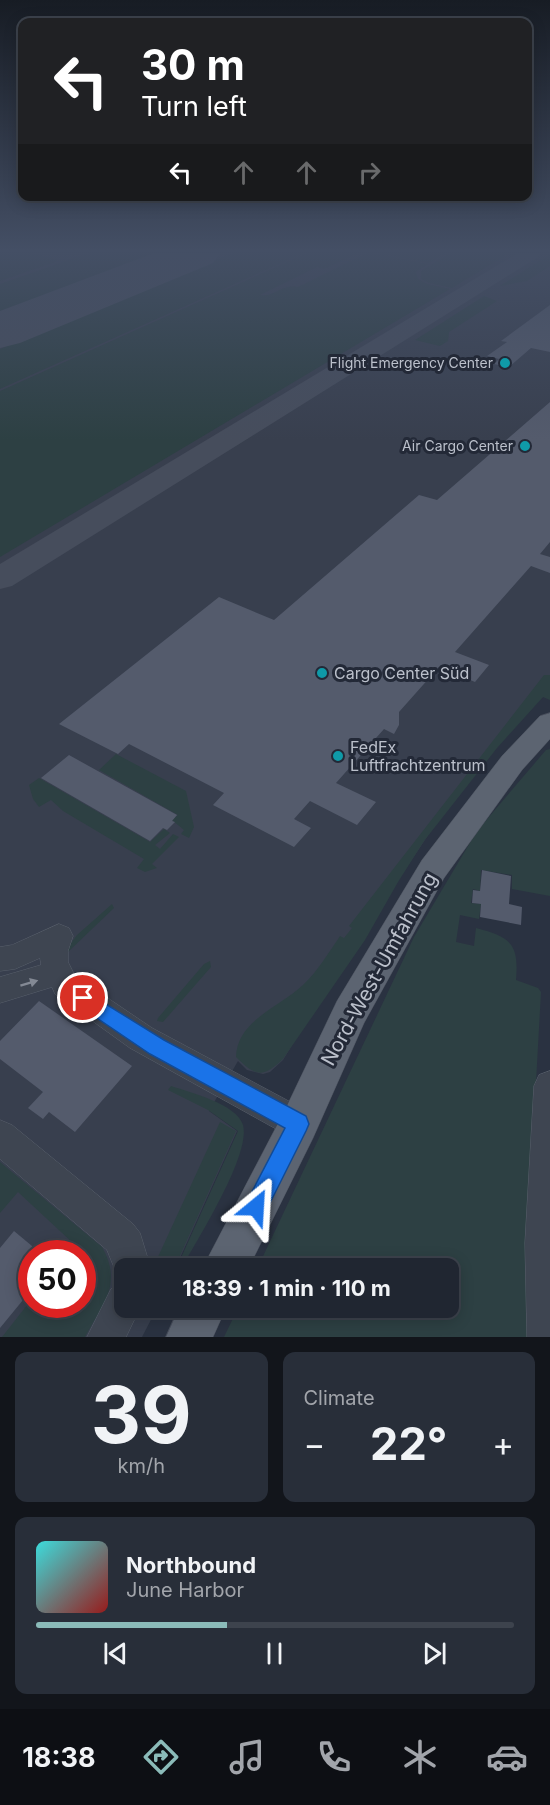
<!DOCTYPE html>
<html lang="en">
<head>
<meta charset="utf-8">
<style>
	:root { --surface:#202631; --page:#282e39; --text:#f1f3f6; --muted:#a2a5ab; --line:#3d434d; --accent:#8bbbb9 }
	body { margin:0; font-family:Inter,sans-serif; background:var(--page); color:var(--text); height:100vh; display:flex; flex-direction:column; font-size:22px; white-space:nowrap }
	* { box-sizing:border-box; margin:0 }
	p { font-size:20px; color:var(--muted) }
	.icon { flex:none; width:33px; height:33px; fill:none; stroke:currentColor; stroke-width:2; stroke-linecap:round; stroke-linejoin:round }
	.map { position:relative; height:1337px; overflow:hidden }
	.drawer { display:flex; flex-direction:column; gap:15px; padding:15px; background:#12151b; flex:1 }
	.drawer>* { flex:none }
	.guide { position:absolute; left:18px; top:18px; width:514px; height:183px; border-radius:12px; box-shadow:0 3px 15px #0003,0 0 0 2px var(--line); background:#202124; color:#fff; overflow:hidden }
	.speed { position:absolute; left:18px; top:1240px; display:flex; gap:12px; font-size:30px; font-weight:700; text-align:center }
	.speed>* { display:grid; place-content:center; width:78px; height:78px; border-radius:50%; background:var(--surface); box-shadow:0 3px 15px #0003,0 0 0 2px var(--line); line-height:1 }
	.speed .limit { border:9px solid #d22; background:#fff; color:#111 }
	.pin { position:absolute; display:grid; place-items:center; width:51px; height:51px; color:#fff; margin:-26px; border:3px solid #fff; border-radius:50%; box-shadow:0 2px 6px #0007 }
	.me { position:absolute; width:66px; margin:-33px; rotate:27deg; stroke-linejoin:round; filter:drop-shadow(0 0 4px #0008) }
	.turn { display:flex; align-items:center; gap:21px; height:126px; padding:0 24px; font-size:27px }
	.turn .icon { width:78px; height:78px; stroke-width:2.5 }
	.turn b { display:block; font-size:42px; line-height:51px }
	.lanes { display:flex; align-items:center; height:57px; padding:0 24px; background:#0003; justify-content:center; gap:30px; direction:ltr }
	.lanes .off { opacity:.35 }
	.big { font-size:45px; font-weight:700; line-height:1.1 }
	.drawer .card { flex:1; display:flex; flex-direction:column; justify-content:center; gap:9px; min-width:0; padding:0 21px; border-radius:12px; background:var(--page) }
	.drawer .dial { align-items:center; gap:0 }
	.dial b { font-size:78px; line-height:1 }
	.song { display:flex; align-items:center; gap:18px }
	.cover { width:72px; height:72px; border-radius:9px; background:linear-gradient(135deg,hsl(180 70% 55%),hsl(0 70% 35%)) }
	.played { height:6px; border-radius:3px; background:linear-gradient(90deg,var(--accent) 40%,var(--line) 40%) }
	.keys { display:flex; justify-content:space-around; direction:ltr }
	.heat { display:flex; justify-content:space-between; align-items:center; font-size:33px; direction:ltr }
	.drawer .tiles { flex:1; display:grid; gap:15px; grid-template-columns:1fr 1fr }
	.card:last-child { grid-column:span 2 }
	.trip { position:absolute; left:114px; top:1258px; width:345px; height:60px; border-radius:12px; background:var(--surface); box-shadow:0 3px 15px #0003,0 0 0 2px var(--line); font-weight:700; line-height:60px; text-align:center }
	.tab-bar { display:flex; height:96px; justify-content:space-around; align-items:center; background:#0d0f14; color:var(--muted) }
	.tab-bar .icon { width:42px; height:42px }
	.tab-bar .active { color:var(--accent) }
	.tab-bar b { font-size:27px; color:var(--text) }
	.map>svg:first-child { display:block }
	.airport { fill:#383f4e; fill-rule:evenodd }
	.green { fill:#2d4043 }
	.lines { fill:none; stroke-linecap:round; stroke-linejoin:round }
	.taxiway { fill:#464d5c; fill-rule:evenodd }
	.runway { fill:#464d5c; fill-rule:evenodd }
	.building { fill:#545b6c }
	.minor-casing { stroke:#59606c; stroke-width:1 }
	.major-casing { stroke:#484e5b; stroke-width:1 }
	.minor { fill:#3e4551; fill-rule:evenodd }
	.major { fill:#5c6471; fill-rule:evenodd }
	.oneway { fill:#838994 }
	.route { fill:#1a73e8; stroke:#114b97; stroke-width:1.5 }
	.culture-dot { fill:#0f9aa8; stroke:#232937; stroke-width:2 }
	.labels { text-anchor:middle; stroke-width:6; stroke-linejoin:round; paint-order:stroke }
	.far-poi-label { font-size:14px; fill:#bbc0cb; stroke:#232937; text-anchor:end }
	.poi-label { font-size:16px; fill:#bbc0cb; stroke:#232937; text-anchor:start }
	.near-street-label { font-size:20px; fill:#bbc0cb; stroke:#232937 }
</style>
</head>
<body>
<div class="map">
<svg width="550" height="1337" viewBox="0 0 550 1337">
	<rect width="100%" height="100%" fill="#2a3241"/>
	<path class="airport" d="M0 253H550V695L540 698 458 790 328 986 283 1060 270 1072 263 1074 247 1070 238 1061 209 1111 237 1131 175 1269H124V1308H157L142 1337H0ZM32 1254H82V1305H32Z"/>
	<path class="green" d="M0 253H31L56 259 55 262 0 281Z
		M88 253H156L0 312V284Z
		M233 253H304L0 389V349Z
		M307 253H358L324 269 317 267 260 295C273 298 284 283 298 287L367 253H373L428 264 416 272 418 279 427 284 450 289 0 557V391Z
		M377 253H445L429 263Z
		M450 253H507L505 256 452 288 429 283 421 279V271Z
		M550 254V266L527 281 500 286Z
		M484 296 497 301 449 332 448 341 440 346 415 340Z
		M544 675H550V700L543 697 497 748 424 841 398 882 365 940 283 1059C263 1078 256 1077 236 1057 237 1020 280 1007 303 985 318 971 329 952 340 936L344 938 352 928 349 926Z
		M550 749V896L512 889V875L481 870 480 891 473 889 471 903 481 904 479 919 460 915 456 942 474 946 476 928C511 937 519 944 516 980L538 988 541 992 529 1208 533 1337H224L238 1308H448V1269H257L414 937 477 831 546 750Z
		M116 754 186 791 194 827 189 838 181 834 184 830 172 820 178 815 99 770Z
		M39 778 150 842 164 829 170 833 155 845 160 849 173 834 179 837 152 864 157 868 145 872 137 868 144 859 63 811 51 800 39 807 33 799 29 785Z
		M112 904 114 908 68 952 66 950 77 935Z
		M210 961 211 967 163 1022 157 1021 158 1018 204 964Z
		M171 1086C189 1092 237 1104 243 1125 251 1155 197 1240 181 1269H176L238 1131 208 1110 168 1090Z
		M220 1122 236 1131 174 1269H159L157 1259Z
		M0 1162 102 1247C123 1284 103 1304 85 1337H2L31 1300 32 1305H82V1254H68L75 1245 18 1192 0 1213Z"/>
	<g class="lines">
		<path class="taxiway" d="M518 253H540L538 257 12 586 0 589V564Z
			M69 297 77 298 80 303 77 308 0 331V317Z"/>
		<path class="runway" d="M154 253H220L213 263 20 343 0 348V311Z"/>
	</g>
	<path class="building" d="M550 305V352L531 348 509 367 494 364 499 359 487 356 507 342 501 341Z
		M550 402V542L540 554 550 557V573L531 566 455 652 489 665 475 682 439 667 399 712V725L394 734 384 729 336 783 376 802 357 825 310 801 294 819 311 828 294 847 213 805 224 793 129 744 118 754 59 724 219 597 274 620 419 495 437 500Z
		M69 755 177 815 172 821 175 822 167 830 163 828 150 841 41 778Z
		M482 870 511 876 509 904 522 907 521 925 480 917 481 904 472 903 473 890 480 891Z
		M39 1001 132 1066 75 1132 49 1112 43 1119 28 1108 43 1092 0 1059V1041Z
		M14 1231 32 1246V1289L0 1328V1248Z"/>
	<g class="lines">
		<defs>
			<path id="minor" d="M59 924 69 928 73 936 68 951V962L75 976 152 1028 311 1113 315 1124 311 1135 299 1140 287 1135 130 1048 55 994 52 987 0 1003V977L41 965 40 958 15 969 0 971V947L12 945Z
				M550 1071V1337H527L525 1243 534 1086 539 1075Z
				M0 1120 12 1125 133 1224 140 1233 151 1269H124V1308H140L126 1337H87L111 1289 124 1283 120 1282 107 1250 0 1159Z"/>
			<path id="major" d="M550 713V739L522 770 444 878 364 1023 313 1138 248 1269H202L285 1110 337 1001 422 860 502 756 540 716Z
				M179 1308H226L213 1337H166Z"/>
		</defs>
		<use href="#minor" class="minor-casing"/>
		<use href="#major" class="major-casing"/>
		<use href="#minor" class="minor"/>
		<use href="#major" class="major"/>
	</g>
	<defs><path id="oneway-solid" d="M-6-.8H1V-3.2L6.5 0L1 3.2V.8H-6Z" transform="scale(1.5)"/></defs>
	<use class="oneway" href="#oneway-solid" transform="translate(29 983) rotate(-17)"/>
	<linearGradient id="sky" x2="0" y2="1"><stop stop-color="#171c24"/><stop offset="0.57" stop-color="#444f65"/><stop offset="1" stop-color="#444f65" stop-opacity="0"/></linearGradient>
	<rect width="550" height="440" fill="url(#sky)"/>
	<path class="route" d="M83 990 164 1040 306 1116 309 1124 306 1131 264 1215 256 1218 248 1215 244 1207 285 1128 150 1054 76 1004 74 998 76 992Z"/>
	<g class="culture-dot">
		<circle cx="505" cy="363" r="6"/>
		<circle cx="525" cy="446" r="6"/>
		<circle cx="322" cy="673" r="6"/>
		<circle cx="338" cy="756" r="6"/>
	</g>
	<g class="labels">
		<g class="far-poi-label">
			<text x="493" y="368">Flight Emergency Center</text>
			<text x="513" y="451">Air Cargo Center</text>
		</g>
		<g class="poi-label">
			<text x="334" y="679">Cargo Center Süd</text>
			<text x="350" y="753">FedEx<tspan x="350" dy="18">Luftfrachtzentrum</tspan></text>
		</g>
		<g class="near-street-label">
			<text transform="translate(379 969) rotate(-61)" y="7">Nord-West-Umfahrung</text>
		</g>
	</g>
</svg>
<div class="speed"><div class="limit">50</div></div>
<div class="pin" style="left:83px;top:998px;background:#d93025"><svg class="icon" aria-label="arrive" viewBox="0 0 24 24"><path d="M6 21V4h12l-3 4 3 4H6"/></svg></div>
<svg class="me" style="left:256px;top:1207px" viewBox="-20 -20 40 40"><path d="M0-17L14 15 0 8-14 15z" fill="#1a73e8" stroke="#fff" stroke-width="4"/></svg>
<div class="trip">18:39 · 1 min · 110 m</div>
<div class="guide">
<div class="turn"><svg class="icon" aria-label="left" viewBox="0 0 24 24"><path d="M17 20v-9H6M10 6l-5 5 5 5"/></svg><div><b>30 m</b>Turn left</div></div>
<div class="lanes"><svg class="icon" aria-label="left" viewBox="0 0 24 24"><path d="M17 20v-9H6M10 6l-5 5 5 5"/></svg><svg class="icon off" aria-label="ahead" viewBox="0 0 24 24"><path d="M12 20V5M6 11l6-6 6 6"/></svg><svg class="icon off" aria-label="ahead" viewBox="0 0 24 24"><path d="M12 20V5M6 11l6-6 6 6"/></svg><svg class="icon off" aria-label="right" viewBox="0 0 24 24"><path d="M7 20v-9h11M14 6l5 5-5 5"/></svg></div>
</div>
</div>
<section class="drawer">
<div class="tiles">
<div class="card dial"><b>39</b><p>km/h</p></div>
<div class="card"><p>Climate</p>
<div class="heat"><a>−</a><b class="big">22°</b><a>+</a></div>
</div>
<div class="card">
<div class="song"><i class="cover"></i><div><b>Northbound</b><p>June Harbor</p></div></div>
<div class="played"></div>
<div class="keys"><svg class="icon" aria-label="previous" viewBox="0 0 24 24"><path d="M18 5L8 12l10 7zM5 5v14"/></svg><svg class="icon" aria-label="pause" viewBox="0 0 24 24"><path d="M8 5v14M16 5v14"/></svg><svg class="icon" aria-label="next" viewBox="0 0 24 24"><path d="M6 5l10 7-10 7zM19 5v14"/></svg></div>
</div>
</div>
</section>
<nav class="tab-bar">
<b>18:38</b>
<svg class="icon active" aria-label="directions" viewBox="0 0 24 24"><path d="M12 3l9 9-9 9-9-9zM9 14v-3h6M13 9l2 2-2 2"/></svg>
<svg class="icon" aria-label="music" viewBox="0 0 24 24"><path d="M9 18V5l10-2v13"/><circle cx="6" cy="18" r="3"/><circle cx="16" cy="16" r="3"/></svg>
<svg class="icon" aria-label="phone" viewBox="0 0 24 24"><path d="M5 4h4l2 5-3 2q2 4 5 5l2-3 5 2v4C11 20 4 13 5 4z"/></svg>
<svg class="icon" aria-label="climate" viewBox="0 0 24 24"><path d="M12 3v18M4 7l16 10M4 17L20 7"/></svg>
<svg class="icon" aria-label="car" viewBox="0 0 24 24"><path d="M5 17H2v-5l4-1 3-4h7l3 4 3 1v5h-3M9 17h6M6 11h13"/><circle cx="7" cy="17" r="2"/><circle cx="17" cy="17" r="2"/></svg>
</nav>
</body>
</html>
